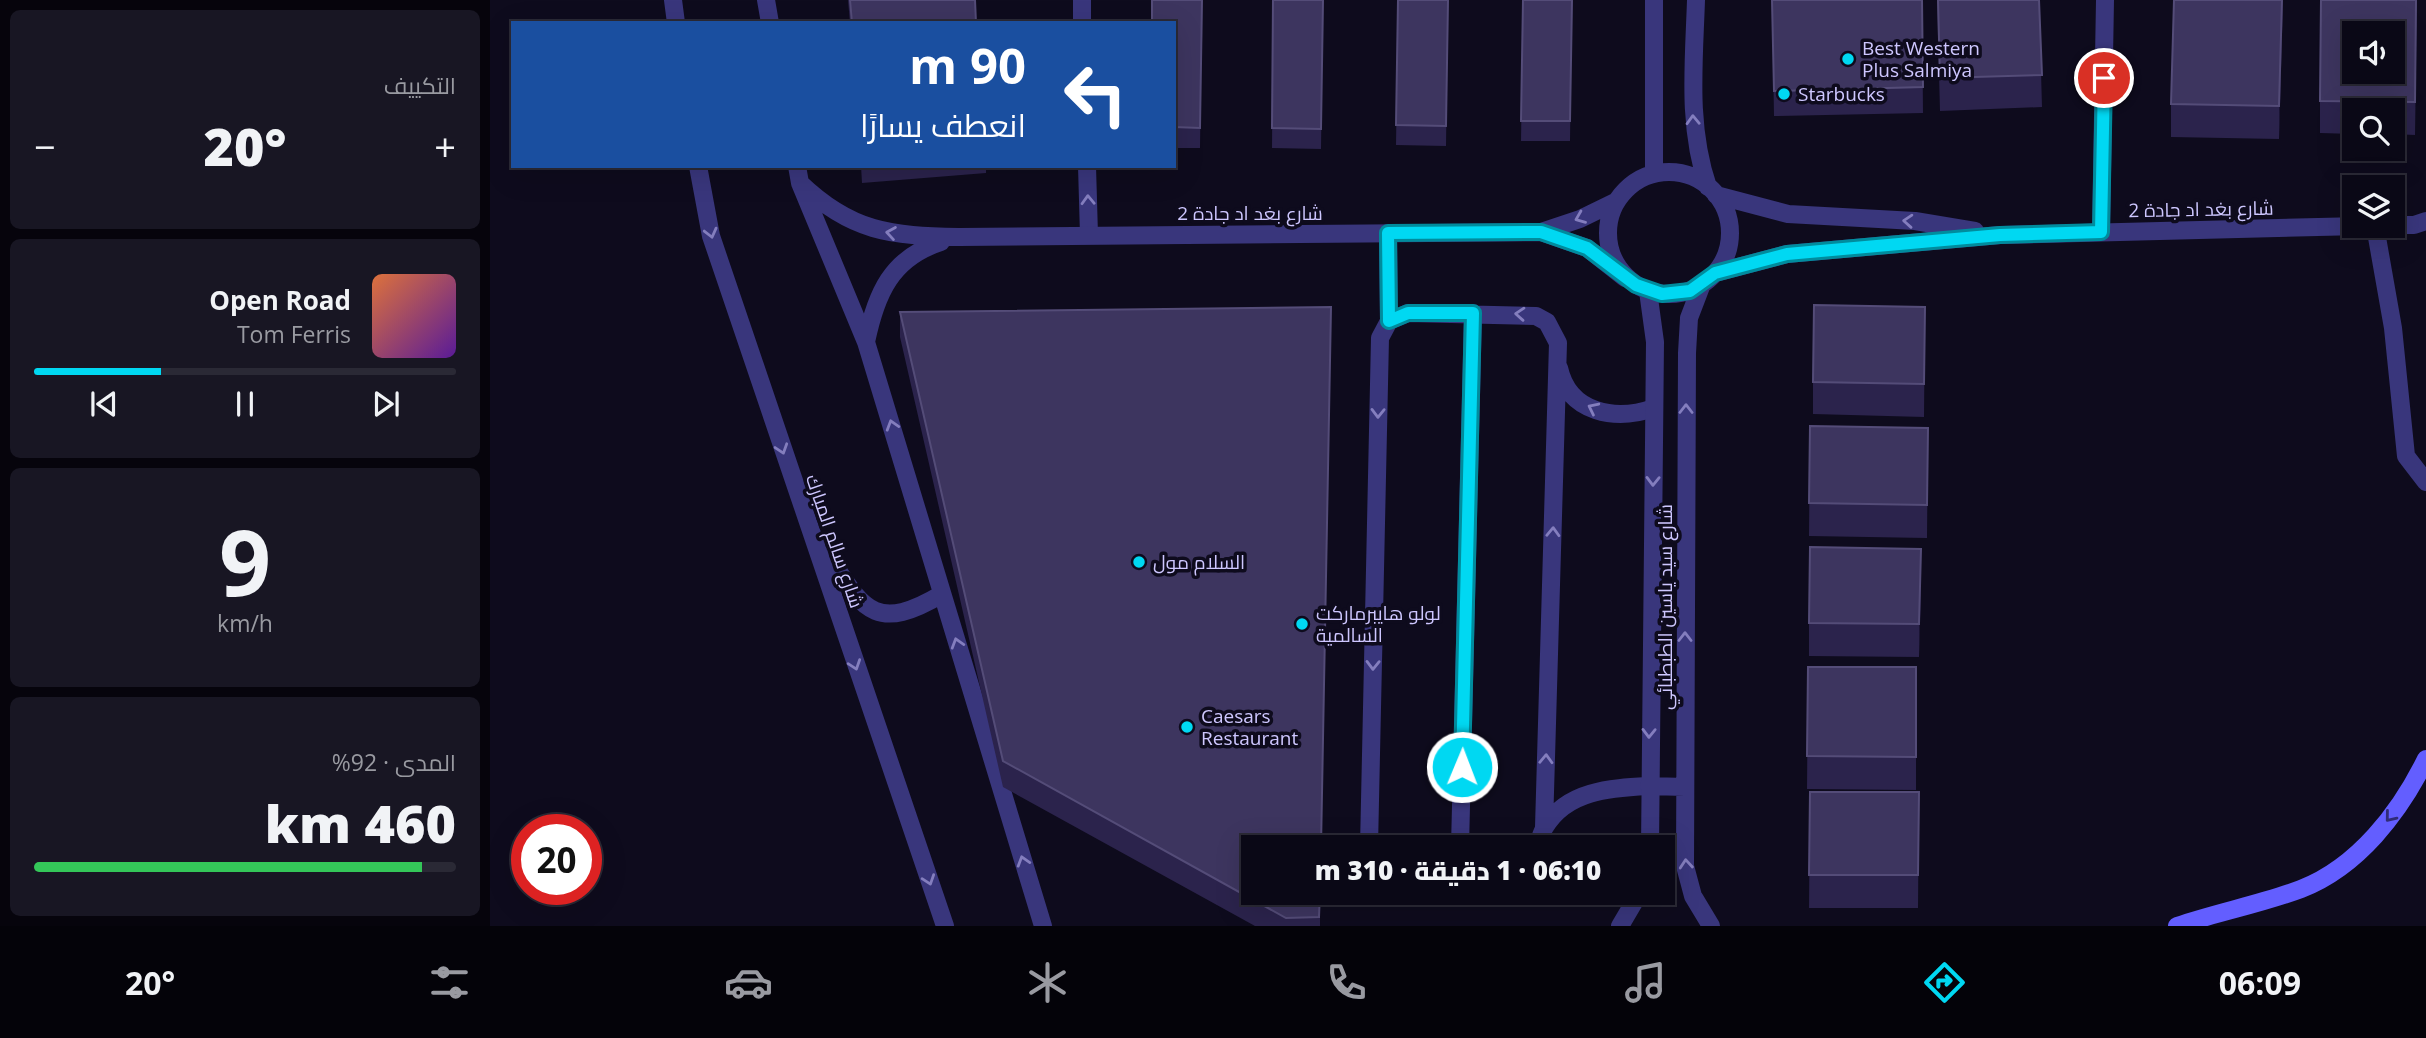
<!DOCTYPE html>
<html lang="ar">
<head>
<meta charset="utf-8">
<style>
	:root { --surface:#0a0816; --page:#181623; --text:#f1f3f6; --muted:#999aa1; --line:#2a2935; --accent:#00d8f2 }
	body { margin:0; font-family:"Open Sans",Cairo,sans-serif; background:var(--page); color:var(--text); direction:rtl; height:100vh; display:flex; flex-direction:column; font-size:26px; white-space:nowrap }
	* { box-sizing:border-box; margin:0 }
	p { font-size:23px; color:var(--muted) }
	.icon { flex:none; width:38px; height:38px; fill:none; stroke:currentColor; stroke-width:2; stroke-linecap:round; stroke-linejoin:round }
	.map { position:relative; flex:1; overflow:hidden; direction:ltr }
	.panel { display:flex; flex-direction:column; gap:10px; padding:10px; background:#06040c; width:490px }
	.panel>* { flex:none }
	.hud { position:absolute; left:21px; top:21px; width:665px; height:147px; border-radius:0px; box-shadow:0 7px 28px #0002,0 0 0 2px var(--line); direction:rtl; background:#1a4fa0; color:#fff; overflow:hidden }
	.tools { position:absolute; left:1852px; top:21px; display:grid; gap:14px }
	.tools a { display:grid; place-items:center; width:63px; height:63px; border-radius:0px; background:var(--surface); box-shadow:0 7px 28px #0002,0 0 0 2px var(--line); font-size:35px }
	.speed { position:absolute; left:21px; top:814px; display:flex; gap:14px; font-size:35px; font-weight:700; text-align:center }
	.speed>* { display:grid; place-content:center; width:91px; height:91px; border-radius:50%; background:var(--surface); box-shadow:0 7px 28px #0002,0 0 0 2px var(--line); line-height:1 }
	.speed .limit { border:10px solid #d22; background:#fff; color:#111 }
	.pin { position:absolute; display:grid; place-items:center; width:60px; height:60px; color:#fff; margin:-30px; border:4px solid #fff; border-radius:50%; box-shadow:0 2px 7px #0007 }
	.me { position:absolute; width:77px; margin:-38px; rotate:1deg; stroke-linejoin:round; filter:drop-shadow(0 0 5px #0008) }
	.turn { display:flex; align-items:center; gap:24px; height:147px; padding:0 35px; font-size:32px }
	.turn .icon { width:91px; height:91px; stroke-width:2.5 }
	.turn b { display:block; font-size:49px; line-height:60px }
	.big { font-size:52px; font-weight:800; line-height:1.1 }
	.panel .card { flex:1; display:flex; flex-direction:column; justify-content:center; gap:10px; min-width:0; padding:0 24px; border-radius:10px; background:var(--page) }
	.panel .dial { align-items:center; gap:0 }
	.dial b { font-size:91px; line-height:1 }
	.song { display:flex; align-items:center; gap:21px }
	.cover { width:84px; height:84px; border-radius:10px; background:linear-gradient(135deg,hsl(20 70% 55%),hsl(270 70% 35%)) }
	.played { height:7px; border-radius:4px; background:linear-gradient(90deg,var(--accent) 30%,var(--line) 30%) }
	.keys { display:flex; justify-content:space-around; direction:ltr }
	.heat { display:flex; justify-content:space-between; align-items:center; font-size:38px; direction:ltr }
	.charge { height:10px; border-radius:5px; background:linear-gradient(90deg,#34c759 92%,var(--line) 0) }
	.trip { position:absolute; left:751px; top:835px; width:434px; height:70px; border-radius:0px; background:var(--surface); box-shadow:0 7px 28px #0002,0 0 0 2px var(--line); font-weight:800; line-height:70px; text-align:center; direction:rtl }
	.tab-bar { display:flex; height:112px; justify-content:space-around; align-items:center; background:#040309; color:var(--muted) }
	.tab-bar .icon { width:49px; height:49px }
	.tab-bar .active { color:var(--accent) }
	.tab-bar b { font-size:32px; color:var(--text) }
	main { display:flex; flex:1; min-height:0 }
	.map>svg:first-child { display:block }
	.lines { fill:none; stroke-linecap:round; stroke-linejoin:round }
	.service { stroke:#39367c; stroke-width:18 }
	.minor { stroke:#39367c; stroke-width:18 }
	.tertiary { stroke:#39367c; stroke-width:18 }
	.secondary { stroke:#635eff; stroke-width:18 }
	.wall { fill:#2b234c }
	.shaded-wall { fill:#181231 }
	.building { fill:#3d355f; stroke:#544c78; stroke-width:2; fill-rule:evenodd }
	.oneway { stroke:#847ebe }
	.oneway2 { stroke:#302c77 }
	.route-casing { stroke:#008c9d; stroke-width:18 }
	.route { stroke:#00d8f2; stroke-width:12 }
	.poi-dot { fill:#00d8f2; stroke:#0e0b1d; stroke-width:2.5 }
	.labels { text-anchor:middle; stroke-width:7; stroke-linejoin:round; paint-order:stroke }
	.poi-label { font-size:19px; fill:#cec7ff; stroke:#0e0b1d; text-anchor:start }
	.street-label { font-size:19px; fill:#cec7ff; stroke:#0e0b1d }
</style>
</head>
<body>
<main>
<div class="map">
<svg width="1936" height="926" viewBox="0 0 1936 926">
	<rect width="100%" height="100%" fill="#0e0b1d"/>
	<g class="lines">
		<path class="service" d="M1885 226 1903 328 1916 456 1936 482
			M898 233 899 321
			M1069 368C1079 414 1126 421 1164 408
			M879 847 890 338 899 321 918 313 1046 316 1057 322 1068 343 1054 827
			M970 847 983 313
			M1046 847C1050 841 1051 833 1055 827 1077 790 1121 788 1159 786"/>
		<path class="minor" d="M592 0V23
			M597 166 599 235
			M1611 232 1615 0"/>
		<path class="tertiary" d="M183 0 186 23
			M276 0 280 23
			M1206 0C1204 63 1197 126 1218 187
			M208 166 221 236 455 926
			M307 166 310 183 376 342 553 926
			M1118 233a61 61 0 1 1 122 0a61 61 0 1 1-122 0Z
			M1164 174V0
			M310 183C361 232 401 236 469 237L1051 232 1097 248 1135 278
			M1226 195 1298 214 1425 221 1485 231
			M1902 225H1924L1936 221
			M1051 232 1090 219 1127 201
			M1225 273 1297 254 1510 235 1871 226
			M1212 284 1199 318 1197 353 1195 866 1203 896 1221 926
			M1158 291 1165 342 1160 847
			M376 342C386 294 401 258 451 242
			M329 542C370 600 377 639 452 594
			M1159 786 1195 787
			M1130 926 1150 892"/>
		<path class="secondary" d="M1687 926C1728 912 1771 904 1811 889 1868 867 1910 812 1936 759"/>
	</g>
	<path class="wall" d="M358 0H485L486 23H360Z
		M712 0 710 148H684V23Z
		M783 0H833L831 149 782 148Z
		M908 0H958L956 146 906 145Z
		M1033 0H1082L1080 141H1031Z
		M1282 0H1432L1433 113 1284 116Z
		M1447 0H1549L1552 107 1450 111Z
		M1793 0 1789 139 1681 137V104Z
		M1927 0 1925 135 1902 134V110H1864V134L1830 133V101Z
		M371 166H496V173L372 183Z
		M1435 307 1434 417 1323 414V382Z
		M410 312 830 892V926H765L513 787 410 337Z
		M1320 426 1438 428 1437 538 1319 536Z
		M1431 582 1429 657 1319 656V623Z
		M1318 667H1426V790L1317 789Z
		M1320 792H1429L1428 908H1319Z"/>
	<path class="shaded-wall" d="M1792 0H1793L1789 139V106Z
		M1431 549V582L1429 657V624Z"/>
	<path class="building" d="M360 0H485L486 23H362Z
		M662 0H712L710 128 684 127V23H662Z
		M783 0H833L831 129 782 128Z
		M908 0H958L956 126 906 125Z
		M1033 0H1082L1080 121H1031Z
		M1282 0H1432L1433 87 1284 91Z
		M1448 0H1549L1552 75 1450 78Z
		M1684 0H1792L1789 106 1681 104Z
		M1831 0H1926L1925 102 1830 101ZM1864 33H1902V72H1864Z
		M1324 305 1435 307 1434 384 1323 382Z
		M841 307 831 847H763V892H830L829 917 796 918 513 761 410 312Z
		M1320 426 1438 428 1437 505 1319 503Z
		M1320 547 1431 549 1429 624 1319 623Z
		M1318 667H1426V757L1317 756Z
		M1320 792H1429L1428 875H1319Z"/>
	<defs><path id="oneway-chevron" d="M-2-3.5L2.5 0L-2 3.5" fill="none" stroke-width="1.6" stroke-linecap="round" stroke-linejoin="round" transform="scale(1.75)"/></defs>
	<g class="oneway">
		<use href="#oneway-chevron" transform="translate(1203 120) rotate(-92)"/>
		<use href="#oneway-chevron" transform="translate(598 200) rotate(-92)"/>
		<use href="#oneway-chevron" transform="translate(1090 218) rotate(158)"/>
		<use href="#oneway-chevron" transform="translate(1418 221) rotate(-176)"/>
		<use href="#oneway-chevron" transform="translate(221 233) rotate(76)"/>
		<use href="#oneway-chevron" transform="translate(401 233) rotate(-171)"/>
		<use href="#oneway-chevron" transform="translate(1030 314) rotate(-176)"/>
		<use href="#oneway-chevron" transform="translate(1103 408) rotate(-154)"/>
		<use href="#oneway-chevron" transform="translate(1196 409) rotate(-90)"/>
		<use href="#oneway-chevron" transform="translate(888 413) rotate(91)"/>
		<use href="#oneway-chevron" transform="translate(402 425) rotate(-107)"/>
		<use href="#oneway-chevron" transform="translate(292 449) rotate(72)"/>
		<use href="#oneway-chevron" transform="translate(1163 481) rotate(91)"/>
		<use href="#oneway-chevron" transform="translate(1063 532) rotate(-88)"/>
		<use href="#oneway-chevron" transform="translate(1195 637) rotate(-90)"/>
		<use href="#oneway-chevron" transform="translate(467 643) rotate(-107)"/>
		<use href="#oneway-chevron" transform="translate(365 665) rotate(71)"/>
		<use href="#oneway-chevron" transform="translate(883 665) rotate(91)"/>
		<use href="#oneway-chevron" transform="translate(1159 733) rotate(91)"/>
		<use href="#oneway-chevron" transform="translate(1056 759) rotate(-88)"/>
		<use href="#oneway-chevron" transform="translate(533 861) rotate(-107)"/>
		<use href="#oneway-chevron" transform="translate(1196 864) rotate(-95)"/>
		<use href="#oneway-chevron" transform="translate(439 880) rotate(71)"/>
	</g>
	<use class="oneway2" href="#oneway-chevron" transform="translate(1900 817) rotate(129)"/>
	<g class="lines">
		<defs>
			<path id="route" d="M972 767 983 313H918L899 321 898 233 1051 232 1097 248 1146 285 1172 294 1200 291 1225 273 1297 254 1510 235 1611 232 1614 78"/>
		</defs>
		<use href="#route" class="route-casing"/>
		<use href="#route" class="route"/>
	</g>
	<g class="poi-dot">
		<circle cx="1358" cy="59" r="7"/>
		<circle cx="1294" cy="94" r="7"/>
		<circle cx="649" cy="562" r="7"/>
		<circle cx="812" cy="624" r="7"/>
		<circle cx="697" cy="727" r="7"/>
	</g>
	<g class="labels">
		<g class="poi-label">
			<text x="1372" y="55">Best Western<tspan x="1372" dy="22">Plus Salmiya</tspan></text>
			<text x="1308" y="101">Starbucks</text>
			<text x="663" y="569">السلام مول</text>
			<text x="826" y="620">لولو هايبرماركت<tspan x="826" dy="22">السالمية</tspan></text>
			<text x="711" y="723">Caesars<tspan x="711" dy="22">Restaurant</tspan></text>
		</g>
		<g class="street-label">
			<text transform="translate(1711 209) rotate(-1)" y="7">شارع بغد اد جادة 2</text>
			<text x="760" y="220">شارع بغد اد جادة 2</text>
			<text transform="translate(345 541) rotate(71)" y="7">شارع سالم المبارك</text>
			<text transform="translate(1175 607) rotate(-90)" y="7">شارع سيد ياسين الطبطبائي</text>
		</g>
	</g>
</svg>
<div class="tools">
<a><svg class="icon" aria-label="sound" viewBox="0 0 24 24"><path d="M4 9h4l5-4v14l-5-4H4zM17 9q2 3 0 6"/></svg></a>
<a><svg class="icon" aria-label="search" viewBox="0 0 24 24"><circle cx="10" cy="10" r="6"/><path d="M15 15l6 6"/></svg></a>
<a><svg class="icon" aria-label="layers" viewBox="0 0 24 24"><path d="M12 4l9 5-9 5-9-5zM3 14l9 5 9-5"/></svg></a>
</div>
<div class="speed"><div class="limit">20</div></div>
<div class="pin" style="left:1614px;top:78px;background:#d93025"><svg class="icon" aria-label="arrive" viewBox="0 0 24 24"><path d="M6 21V4h12l-3 4 3 4H6"/></svg></div>
<svg class="me" style="left:972px;top:767px" viewBox="-20 -20 40 40"><circle r="17" fill="#00d8f2" stroke="#fff" stroke-width="3"/><path d="M0-11L8 9 0 5-8 9z" fill="#fff"/></svg>
<div class="trip">06:10 · 1 دقيقة · 310 m</div>
<div class="hud">
<div class="turn"><svg class="icon" aria-label="left" viewBox="0 0 24 24"><path d="M17 20v-9H6M10 6l-5 5 5 5"/></svg><div><b>90 m</b>انعطف يسارًا</div></div>
</div>
</div>
<section class="panel">
<div class="card"><p>التكييف</p>
<div class="heat"><a>−</a><b class="big">20°</b><a>+</a></div>
</div>
<div class="card">
<div class="song"><i class="cover"></i><div><b>Open Road</b><p>Tom Ferris</p></div></div>
<div class="played"></div>
<div class="keys"><svg class="icon" aria-label="previous" viewBox="0 0 24 24"><path d="M18 5L8 12l10 7zM5 5v14"/></svg><svg class="icon" aria-label="pause" viewBox="0 0 24 24"><path d="M8 5v14M16 5v14"/></svg><svg class="icon" aria-label="next" viewBox="0 0 24 24"><path d="M6 5l10 7-10 7zM19 5v14"/></svg></div>
</div>
<div class="card dial"><b>9</b><p>km/h</p></div>
<div class="card"><p>المدى · 92%</p><b class="big">460 km</b><div class="charge"></div></div>
</section>
</main>
<nav class="tab-bar">
<b>06:09</b>
<svg class="icon active" aria-label="directions" viewBox="0 0 24 24"><path d="M12 3l9 9-9 9-9-9zM9 14v-3h6M13 9l2 2-2 2"/></svg>
<svg class="icon" aria-label="music" viewBox="0 0 24 24"><path d="M9 18V5l10-2v13"/><circle cx="6" cy="18" r="3"/><circle cx="16" cy="16" r="3"/></svg>
<svg class="icon" aria-label="phone" viewBox="0 0 24 24"><path d="M5 4h4l2 5-3 2q2 4 5 5l2-3 5 2v4C11 20 4 13 5 4z"/></svg>
<svg class="icon" aria-label="climate" viewBox="0 0 24 24"><path d="M12 3v18M4 7l16 10M4 17L20 7"/></svg>
<svg class="icon" aria-label="car" viewBox="0 0 24 24"><path d="M5 17H2v-5l4-1 3-4h7l3 4 3 1v5h-3M9 17h6M6 11h13"/><circle cx="7" cy="17" r="2"/><circle cx="17" cy="17" r="2"/></svg>
<svg class="icon" aria-label="filters" viewBox="0 0 24 24"><path d="M4 7h16M4 17h16"/><circle cx="9" cy="7" r="2"/><circle cx="15" cy="17" r="2"/></svg>
<b>20°</b>
</nav>
</body>
</html>
